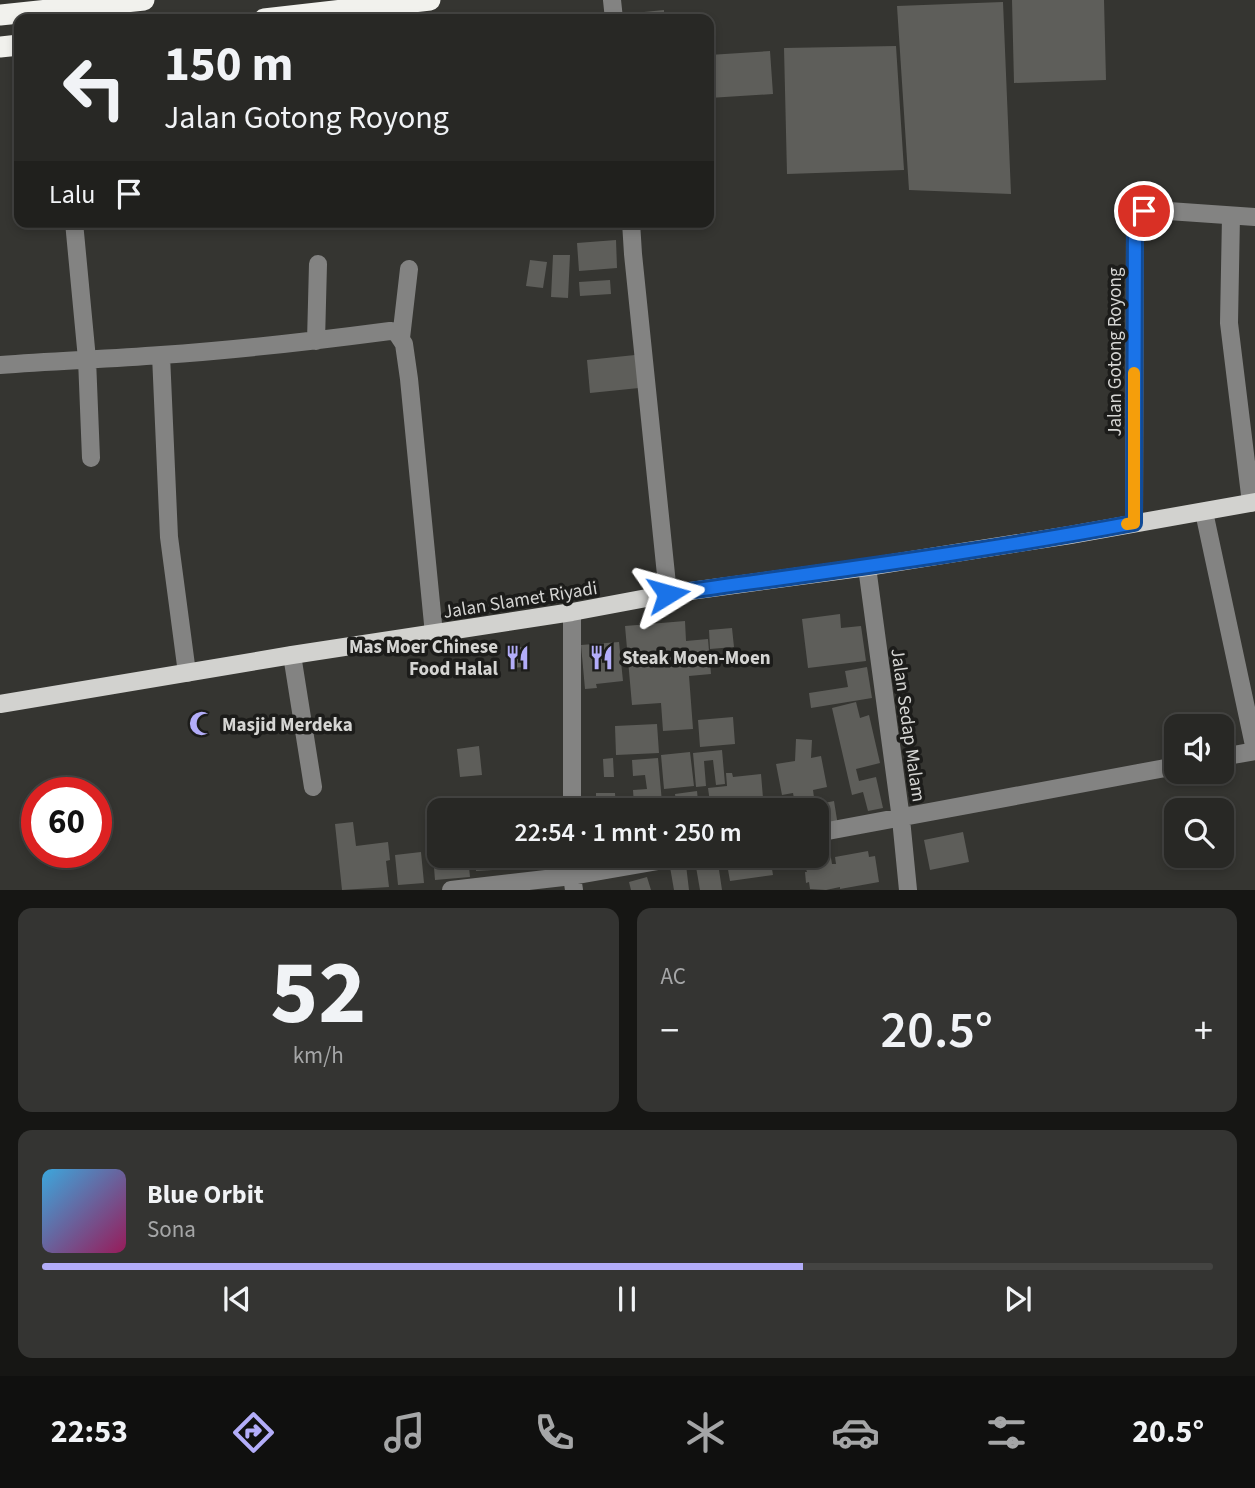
<!DOCTYPE html>
<html lang="id">
<head>
<meta charset="utf-8">
<style>
	:root { --surface:#282825; --page:#343432; --text:#f1f3f6; --muted:#a5a6a7; --line:#444442; --accent:#b3adf9 }
	body { margin:0; font-family:"Source Sans 3",sans-serif; background:var(--page); color:var(--text); height:100vh; display:flex; flex-direction:column; font-size:26px; white-space:nowrap }
	* { box-sizing:border-box; margin:0 }
	p { font-size:23px; color:var(--muted) }
	.icon { flex:none; width:38px; height:38px; fill:none; stroke:currentColor; stroke-width:2; stroke-linecap:round; stroke-linejoin:round }
	.map { position:relative; height:890px; overflow:hidden }
	.panel { display:flex; flex-direction:column; gap:18px; padding:18px; background:#161614; flex:1 }
	.panel>* { flex:none }
	.hud { position:absolute; left:14px; top:14px; width:700px; height:214px; border-radius:14px; box-shadow:0 4px 10px #0003,0 0 0 2px var(--line); background:#282825; color:var(--text); overflow:hidden }
	.controls { position:absolute; left:1164px; top:714px; display:grid; gap:14px }
	.controls a { display:grid; place-items:center; width:70px; height:70px; border-radius:14px; background:var(--surface); box-shadow:0 4px 10px #0003,0 0 0 2px var(--line); font-size:35px }
	.speed { position:absolute; left:21px; top:777px; display:flex; gap:14px; font-size:35px; font-weight:700; text-align:center }
	.speed>* { display:grid; place-content:center; width:91px; height:91px; border-radius:50%; background:var(--surface); box-shadow:0 4px 10px #0003,0 0 0 2px var(--line); line-height:1 }
	.speed .limit { border:10px solid #d22; background:#fff; color:#111 }
	.pin { position:absolute; display:grid; place-items:center; width:60px; height:60px; color:#fff; margin:-30px; border:4px solid #fff; border-radius:50%; box-shadow:0 2px 7px #0007 }
	.me { position:absolute; width:77px; margin:-38px; rotate:82deg; stroke-linejoin:round; filter:drop-shadow(0 0 5px #0008) }
	.turn { display:flex; align-items:center; gap:24px; height:147px; padding:0 35px; font-size:32px }
	.turn .icon { width:91px; height:91px; stroke-width:2.5 }
	.turn b { display:block; font-size:49px; line-height:60px }
	.then { display:flex; align-items:center; height:66px; padding:0 35px; background:#0003; gap:14px; font-size:26px }
	.big { font-size:52px; font-weight:600; line-height:1.1 }
	.panel .widget { flex:1; display:flex; flex-direction:column; justify-content:center; gap:10px; min-width:0; padding:0 24px; border-radius:14px; background:var(--page) }
	.panel .dial { align-items:center; gap:0 }
	.dial b { font-size:91px; line-height:1 }
	.song { display:flex; align-items:center; gap:21px }
	.cover { width:84px; height:84px; border-radius:10px; background:linear-gradient(135deg,hsl(200 70% 55%),hsl(330 70% 35%)) }
	.played { height:7px; border-radius:4px; background:linear-gradient(90deg,var(--accent) 65%,var(--line) 65%) }
	.keys { display:flex; justify-content:space-around; direction:ltr }
	.heat { display:flex; justify-content:space-between; align-items:center; font-size:38px; direction:ltr }
	.panel .tiles { flex:1; display:grid; gap:18px; grid-template-columns:1fr 1fr }
	.widget:last-child { grid-column:span 2 }
	.trip { position:absolute; left:427px; top:798px; width:402px; height:70px; border-radius:14px; background:var(--surface); box-shadow:0 4px 10px #0003,0 0 0 2px var(--line); font-weight:600; line-height:70px; text-align:center }
	.dock { display:flex; height:112px; justify-content:space-around; align-items:center; background:#10100f; color:var(--muted) }
	.dock .icon { width:49px; height:49px }
	.dock .active { color:var(--accent) }
	.dock b { font-size:32px; color:var(--text) }
	.map>svg:first-child { display:block }
	.building { fill:#5e5e5a }
	.lines { fill:none; stroke-linecap:round; stroke-linejoin:round }
	.minor { stroke:#838382; stroke-width:18 }
	.major { stroke:#d2d2cf; stroke-width:18 }
	.highway { stroke:#f1f1ed; stroke-width:21 }
	.route-casing { stroke:#114b97; stroke-width:18 }
	.route { stroke:#1a73e8; stroke-width:12 }
	.slow { stroke:#f59e0b; stroke-width:12 }
	.labels { text-anchor:middle; stroke-width:7; stroke-linejoin:round; paint-order:stroke }
	.street-label { font-size:19px; fill:#d5d5d3; stroke:#1c1c1a }
	.poi-label { font-size:19px; font-weight:bold; fill:#d5d5d3; stroke:#1c1c1a; text-anchor:start }
</style>
</head>
<body>
<div class="map">
<svg width="1255" height="890" viewBox="0 0 1255 890">
	<rect width="100%" height="100%" fill="#353531"/>
	<path class="building" d="M1012 0H1104L1106 80 1014 83Z
		M1003 2 1011 194 909 190 897 6Z
		M664 10V19H645L644 12Z
		M896 46 904 170 787 174 784 48Z
		M770 51 773 94 709 98V55Z
		M616 240 617 268 579 271 577 243Z
		M553 255H570L568 298 551 297Z
		M530 260 547 262 543 288 526 286Z
		M610 280 611 294 580 296 579 282Z
		M635 355 639 388 590 393 587 360Z
		M840 614 841 628 861 626 866 661 808 668 802 619Z
		M685 621 686 641 708 639 711 674 689 676 693 729 663 731 661 703 632 705 625 626Z
		M732 628 734 647 710 649 709 630Z
		M619 642 623 681 596 684 597 688 585 689 581 645Z
		M524 647 525 667 511 668V648Z
		M867 667 872 698 811 708 809 693 848 687 845 671Z
		M856 702 860 718 869 715 880 763 856 769 859 781 876 777 883 808 868 811 863 792 852 795 832 708Z
		M733 717 735 744 700 747 698 720Z
		M657 724 659 753 616 755 615 726Z
		M796 739 812 740 811 758 821 756 827 787 813 790 815 805 834 801 838 826 817 830V810H786L785 806 795 804 793 793 782 795 776 764 795 761Z
		M479 746 482 775 460 777 457 749Z
		M722 750 725 784 716 785 713 760 704 761 706 786 696 787 693 753Z
		M690 752 694 786 664 789 661 755Z
		M613 758 614 777H604L603 759Z
		M658 758 662 802 634 805 633 790 647 789 645 775 633 776 632 760Z
		M726 773H732L733 777 761 774 764 810H711L708 788 727 786Z
		M697 791 699 810H677L675 794Z
		M596 793H615L616 810H596Z
		M560 798V810H532V799Z
		M664 804 665 810H636L635 808Z
		M522 806 523 810H498V808Z
		M353 822 356 846 388 842 390 860 386 861 389 887 342 890 335 824Z
		M963 832 969 862 930 870 924 840Z
		M828 840 832 864H836L835 857 868 851 869 857 875 856 879 882 840 889V887L826 890 810 889 809 882 806 883 805 872H807L806 869 801 870 799 856H817V842Z
		M421 852 424 883 398 885 395 855Z
		M433 855 468 856 470 877 435 880Z
		M476 856H493V870L476 871Z
		M510 856H535L536 867 511 869Z
		M543 856H555L556 868 544 869Z
		M578 856H595V861L578 862Z
		M770 857 773 875 730 881 727 864Z
		M718 863 722 890H700L696 867Z
		M686 865 689 890H674L670 867Z
		M647 877 651 890H631L629 882Z"/>
	<g class="lines">
		<path class="minor" d="M612 0 614 19
			M1231 216 1229 323 1251 503
			M74 222 87 359 91 458
			M631 222 633 254 668 594
			M401 338 409 269
			M316 341 318 264
			M161 355 169 537 187 673
			M0 365C54 361 107 359 161 355 237 350 314 341 390 331L396 332 404 344 409 379 434 634
			M1204 512 1255 750
			M1134 523 1135 226C1139 215 1143 212 1154 210L1255 217
			M867 567 901 819 908 890
			M292 655 313 787
			M1222 757 1255 751
			M572 810V612
			M817 833 1176 766
			M572 856V876L574 890
			M451 890 572 876 687 856"/>
		<path class="major" d="M0 704 292 655 572 612 668 594 867 567 1070 535 1255 502"/>
		<path class="highway" d="M0 15 144 0
			M264 19 430 0
			M0 47 19 45"/>
	</g>
	<g class="lines">
		<defs>
			<path id="route" d="M668 594C824 572 980 552 1134 523L1135 226 1139 217 1144 211"/>
		</defs>
		<use href="#route" class="route-casing"/>
		<use href="#route" class="route"/>
		<path class="slow" d="M1127 524 1134 523V373"/>
	</g>
	<defs>
		<symbol id="restaurant-bare" viewBox="-9 -9 18 18"><path d="M-5-6h1v4h1v-4h1v4h1v-4h1v5L-1.5 .5V6h-2V.5L-5-1ZM5-6V6H3V1.5H1.5Q1.5-4 5-6Z" fill="#b3adf9" stroke="#1c1c1a" stroke-width="2.5" paint-order="stroke"/></symbol>
		<symbol id="mosque-bare" viewBox="-9 -9 18 18"><path d="M3.5-4.9A6 6 0 1 0 3.5 4.9A5 5 0 1 1 3.5-4.9Z" fill="#b3adf9" stroke="#1c1c1a" stroke-width="2.5" paint-order="stroke"/></symbol>
	</defs>
	<g fill-rule="evenodd">
		<use href="#restaurant-bare" x="500" y="640" width="35" height="35"/>
		<use href="#restaurant-bare" x="584" y="640" width="35" height="35"/>
		<use href="#mosque-bare" x="184" y="706" width="35" height="35"/>
	</g>
	<g class="labels">
		<g class="street-label">
			<text transform="translate(1114 352) rotate(-90)" y="7">Jalan Gotong Royong</text>
			<text transform="translate(520 599) rotate(-9)" y="7">Jalan Slamet Riyadi</text>
			<text transform="translate(909 725) rotate(82)" y="7">Jalan Sedap Malam</text>
		</g>
		<g class="poi-label">
			<text x="498" y="653" text-anchor="end">Mas Moer Chinese<tspan x="498" dy="22">Food Halal</tspan></text>
			<text x="622" y="664">Steak Moen-Moen</text>
			<text x="222" y="731">Masjid Merdeka</text>
		</g>
	</g>
</svg>
<div class="controls">
<a><svg class="icon" aria-label="sound" viewBox="0 0 24 24"><path d="M4 9h4l5-4v14l-5-4H4zM17 9q2 3 0 6"/></svg></a>
<a><svg class="icon" aria-label="search" viewBox="0 0 24 24"><circle cx="10" cy="10" r="6"/><path d="M15 15l6 6"/></svg></a>
</div>
<div class="speed"><div class="limit">60</div></div>
<div class="pin" style="left:1144px;top:211px;background:#d93025"><svg class="icon" aria-label="arrive" viewBox="0 0 24 24"><path d="M6 21V4h12l-3 4 3 4H6"/></svg></div>
<svg class="me" style="left:668px;top:594px" viewBox="-20 -20 40 40"><path d="M0-17L14 15 0 8-14 15z" fill="#1a73e8" stroke="#fff" stroke-width="4"/></svg>
<div class="trip">22:54 · 1 mnt · 250 m</div>
<div class="hud">
<div class="turn"><svg class="icon" aria-label="left" viewBox="0 0 24 24"><path d="M17 20v-9H6M10 6l-5 5 5 5"/></svg><div><b>150 m</b>Jalan Gotong Royong</div></div>
<div class="then">Lalu<svg class="icon" aria-label="arrive" viewBox="0 0 24 24"><path d="M6 21V4h12l-3 4 3 4H6"/></svg></div>
</div>
</div>
<section class="panel">
<div class="tiles">
<div class="widget dial"><b>52</b><p>km/h</p></div>
<div class="widget"><p>AC</p>
<div class="heat"><a>−</a><b class="big">20.5°</b><a>+</a></div>
</div>
<div class="widget">
<div class="song"><i class="cover"></i><div><b>Blue Orbit</b><p>Sona</p></div></div>
<div class="played"></div>
<div class="keys"><svg class="icon" aria-label="previous" viewBox="0 0 24 24"><path d="M18 5L8 12l10 7zM5 5v14"/></svg><svg class="icon" aria-label="pause" viewBox="0 0 24 24"><path d="M8 5v14M16 5v14"/></svg><svg class="icon" aria-label="next" viewBox="0 0 24 24"><path d="M6 5l10 7-10 7zM19 5v14"/></svg></div>
</div>
</div>
</section>
<nav class="dock">
<b>22:53</b>
<svg class="icon active" aria-label="directions" viewBox="0 0 24 24"><path d="M12 3l9 9-9 9-9-9zM9 14v-3h6M13 9l2 2-2 2"/></svg>
<svg class="icon" aria-label="music" viewBox="0 0 24 24"><path d="M9 18V5l10-2v13"/><circle cx="6" cy="18" r="3"/><circle cx="16" cy="16" r="3"/></svg>
<svg class="icon" aria-label="phone" viewBox="0 0 24 24"><path d="M5 4h4l2 5-3 2q2 4 5 5l2-3 5 2v4C11 20 4 13 5 4z"/></svg>
<svg class="icon" aria-label="climate" viewBox="0 0 24 24"><path d="M12 3v18M4 7l16 10M4 17L20 7"/></svg>
<svg class="icon" aria-label="car" viewBox="0 0 24 24"><path d="M5 17H2v-5l4-1 3-4h7l3 4 3 1v5h-3M9 17h6M6 11h13"/><circle cx="7" cy="17" r="2"/><circle cx="17" cy="17" r="2"/></svg>
<svg class="icon" aria-label="filters" viewBox="0 0 24 24"><path d="M4 7h16M4 17h16"/><circle cx="9" cy="7" r="2"/><circle cx="15" cy="17" r="2"/></svg>
<b>20.5°</b>
</nav>
</body>
</html>
